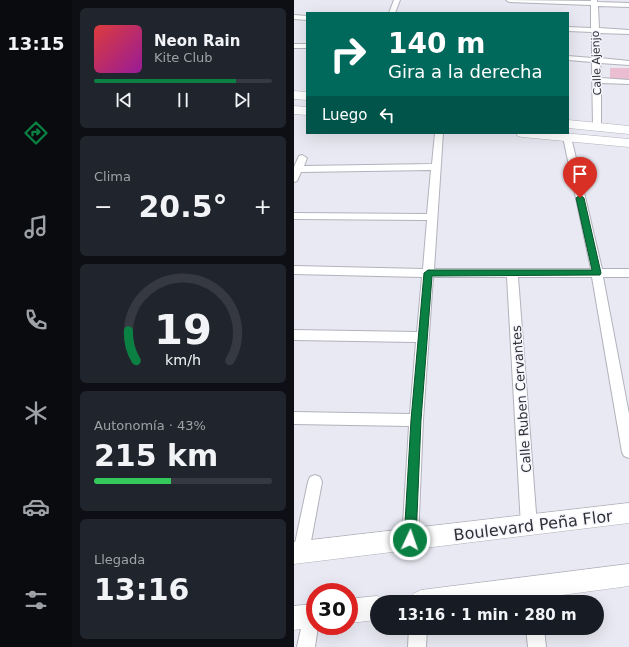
<!DOCTYPE html>
<html lang="es">
<head>
<meta charset="utf-8">
<style>
	:root { --surface:#171b24; --page:#20242c; --text:#f1f3f6; --muted:#9ea1a6; --line:#363941; --accent:#0b8043 }
	body { margin:0; font-family:"DejaVu Sans",sans-serif; background:var(--page); color:var(--text); height:100vh; display:flex; flex-direction:column; font-size:15px; white-space:nowrap }
	* { box-sizing:border-box; margin:0 }
	p { font-size:13px; color:var(--muted) }
	.icon { flex:none; width:22px; height:22px; fill:none; stroke:currentColor; stroke-width:2; stroke-linecap:round; stroke-linejoin:round }
	.map { position:relative; flex:1; overflow:hidden }
	.panel { display:flex; flex-direction:column; gap:8px; padding:8px; background:#0d0f14; width:222px }
	.panel>* { flex:none }
	.guide { position:absolute; left:12px; top:12px; width:263px; height:122px; border-radius:0px; box-shadow:0 4px 16px #0002; background:#00695c; color:#fff; overflow:hidden }
	.speed { position:absolute; left:12px; top:583px; display:flex; gap:8px; font-size:20px; font-weight:700; text-align:center }
	.speed>* { display:grid; place-content:center; width:52px; height:52px; border-radius:50%; background:var(--surface); box-shadow:0 4px 16px #0002; line-height:1 }
	.speed .limit { border:6px solid #d22; background:#fff; color:#111 }
	.pin { position:absolute; display:grid; place-items:center; width:34px; height:34px; color:#fff; margin:-41px -17px; border-radius:50% 50% 50% 0; rotate:-45deg; box-shadow:0 0 4px #0007 }
	.pin .icon { rotate:45deg }
	.me { position:absolute; width:44px; margin:-22px; rotate:3deg; stroke-linejoin:round; filter:drop-shadow(0 0 3px #0008) }
	.turn { display:flex; align-items:center; gap:14px; height:84px; padding:0 16px; font-size:18px }
	.turn .icon { width:52px; height:52px; stroke-width:2.5 }
	.turn b { display:block; font-size:28px; line-height:34px }
	.then { display:flex; align-items:center; height:38px; padding:0 16px; background:#0003; gap:8px; font-size:15px }
	.big { font-size:30px; font-weight:700; line-height:1.1 }
	.panel .widget { flex:1; display:flex; flex-direction:column; justify-content:center; gap:6px; min-width:0; padding:0 14px; border-radius:6px; background:var(--page) }
	.panel .dial { align-items:center; gap:0 }
	.dial svg { height:104px; overflow:visible; fill:none; stroke:var(--line); stroke-width:7; stroke-linecap:round; text-anchor:middle }
	.dial text { fill:var(--text); stroke:none }
	.song { display:flex; align-items:center; gap:12px }
	.cover { width:48px; height:48px; border-radius:6px; background:linear-gradient(135deg,hsl(0 70% 55%),hsl(300 70% 35%)) }
	.played { height:4px; border-radius:2px; background:linear-gradient(90deg,var(--accent) 80%,var(--line) 80%) }
	.keys { display:flex; justify-content:space-around; direction:ltr }
	.heat { display:flex; justify-content:space-between; align-items:center; font-size:22px; direction:ltr }
	.charge { height:6px; border-radius:3px; background:linear-gradient(90deg,#34c759 43%,var(--line) 0) }
	.trip { position:absolute; left:76px; top:595px; width:234px; height:40px; border-radius:20px; background:var(--surface); box-shadow:0 4px 16px #0002; font-weight:700; line-height:40px; text-align:center }
	main { display:flex; flex:1; min-height:0 }
	.dock { display:flex; flex-direction:column; width:72px; justify-content:space-around; align-items:center; background:#090b0e; color:var(--muted) }
	.dock .icon { width:28px; height:28px }
	.dock .current { color:var(--accent) }
	.dock b { font-size:18px; color:var(--text) }
	.map>svg:first-child { display:block }
	.green { fill:#eabdd1 }
	.lines { fill:none; stroke-linecap:round; stroke-linejoin:round }
	.minor-casing { stroke:#b2b2bc; stroke-width:2 }
	.secondary-casing { stroke:#b2b2bc; stroke-width:1 }
	.minor { fill:#fff; fill-rule:evenodd }
	.secondary { fill:#fff; fill-rule:evenodd }
	.route { fill:#0b8043; stroke:#07532c }
	.labels { text-anchor:middle; stroke-width:3; stroke-linejoin:round; paint-order:stroke }
	.far-street-label { font-size:11px; fill:#303033; stroke:#f6f6ff }
	.street-label { font-size:13px; fill:#303033; stroke:#f6f6ff }
	.near-street-label { font-size:16px; fill:#303033; stroke:#f6f6ff }
</style>
</head>
<body>
<main>
<nav class="dock">
<b>13:15</b>
<svg class="icon current" aria-label="directions" viewBox="0 0 24 24"><path d="M12 3l9 9-9 9-9-9zM9 14v-3h6M13 9l2 2-2 2"/></svg>
<svg class="icon" aria-label="music" viewBox="0 0 24 24"><path d="M9 18V5l10-2v13"/><circle cx="6" cy="18" r="3"/><circle cx="16" cy="16" r="3"/></svg>
<svg class="icon" aria-label="phone" viewBox="0 0 24 24"><path d="M5 4h4l2 5-3 2q2 4 5 5l2-3 5 2v4C11 20 4 13 5 4z"/></svg>
<svg class="icon" aria-label="climate" viewBox="0 0 24 24"><path d="M12 3v18M4 7l16 10M4 17L20 7"/></svg>
<svg class="icon" aria-label="car" viewBox="0 0 24 24"><path d="M5 17H2v-5l4-1 3-4h7l3 4 3 1v5h-3M9 17h6M6 11h13"/><circle cx="7" cy="17" r="2"/><circle cx="17" cy="17" r="2"/></svg>
<svg class="icon" aria-label="filters" viewBox="0 0 24 24"><path d="M4 7h16M4 17h16"/><circle cx="9" cy="7" r="2"/><circle cx="15" cy="17" r="2"/></svg>
</nav>
<section class="panel">
<div class="widget">
<div class="song"><i class="cover"></i><div><b>Neon Rain</b><p>Kite Club</p></div></div>
<div class="played"></div>
<div class="keys"><svg class="icon" aria-label="previous" viewBox="0 0 24 24"><path d="M18 5L8 12l10 7zM5 5v14"/></svg><svg class="icon" aria-label="pause" viewBox="0 0 24 24"><path d="M8 5v14M16 5v14"/></svg><svg class="icon" aria-label="next" viewBox="0 0 24 24"><path d="M6 5l10 7-10 7zM19 5v14"/></svg></div>
</div>
<div class="widget"><p>Clima</p>
<div class="heat"><a>−</a><b class="big">20.5°</b><a>+</a></div>
</div>
<div class="widget dial"><svg viewBox="0 0 100 80">
<path d="M14 69A42 42 0 1 1 86 69"/>
<path d="M14 69A42 42 0 0 1 8 46" stroke="#0b8043"/>
<text x="50" y="56" font-size="32" font-weight="700">19</text>
<text x="50" y="72" font-size="11">km/h</text>
</svg></div>
<div class="widget"><p>Autonomía · 43%</p><b class="big">215 km</b><div class="charge"></div></div>
<div class="widget"><p>Llegada</p><b class="big">13:16</b></div>
</section>
<div class="map">
<svg width="335" height="647" viewBox="0 0 335 647">
	<rect width="100%" height="100%" fill="#e9e9f3"/>
	<path class="green" d="M316 68H335V80L316 79Z"/>
	<g class="lines">
		<defs>
			<path id="minor" d="M100 0H106L101 13H95Z
				M212 0 297 1V0H303V2L335 3V7L304 6 305 28 335 30V34L305 33 306 58 335 61V65L306 63 307 78 335 80V84L307 83V127L306 129 303 130 299 127 298 62 274 60V56L298 58V32L274 31V27L297 28V5L215 2Z
				M0 15 13 16V20L0 19Z
				M0 44H13V48H0Z
				M141 133H149L140 269H297L269 137 273 134 277 137 308 269H335V277H309L335 414V458L330 456 328 452 298 277H224L243 526 240 531 235 533 230 531 227 526 213 277H139L129 420 124 540 122 545 116 548 110 545 108 540 115 426 0 424V412L116 414 122 342 0 340V330L123 332 128 277 0 274V266L129 269 133 220 0 219V213L133 214 137 170 7 172 3 181 0 182V167L5 156 8 155 13 158 10 166 138 164Z
				M21 475 26 477 28 482 15 552 13 558 7 560 1 558 0 548 14 482 16 477Z
				M239 579 245 581 247 587 248 602H232L231 587 233 581Z
				M17 608 21 609V626H24L21 647H3L11 610Z
				M115 628H133L132 647H114Z
				M232 628H250L252 647H234Z"/>
			<path id="secondary" d="M0 91 13 92V100L0 99Z
				M0 106 13 107V115L0 114Z
				M274 120 335 126V134L274 128Z
				M222 133H269L335 139V147L228 137 224 136Z
				M335 503V523L0 564V542Z
				M335 564V586L216 602H115L119 594 127 590Z
				M83 596 91 600 92 602H83V620L55 623V599Z
				M21 604V626H26L0 630V606Z"/>
		</defs>
		<use href="#minor" class="minor-casing"/>
		<use href="#secondary" class="secondary-casing"/>
		<use href="#minor" class="minor"/>
		<use href="#secondary" class="secondary"/>
	</g>
	<path class="route" d="M286 195 290 198 307 273 306 275 138 276 127 420 122 540 121 544 116 546 112 544 110 540 117 420 130 273 134 270H298L282 198Z"/>
	<g class="labels">
		<g class="far-street-label">
			<text transform="translate(302 63) rotate(-92)" y="4">Calle Ajenjo</text>
		</g>
		<g class="street-label">
			<text transform="translate(227 399) rotate(-94)" y="5">Calle Ruben Cervantes</text>
		</g>
		<g class="near-street-label">
			<text transform="translate(239 525) rotate(-7)" y="6">Boulevard Peña Flor</text>
		</g>
	</g>
</svg>
<div class="speed"><div class="limit">30</div></div>
<div class="pin" style="left:286px;top:198px;background:#d93025"><svg class="icon" aria-label="arrive" viewBox="0 0 24 24"><path d="M6 21V4h12l-3 4 3 4H6"/></svg></div>
<svg class="me" style="left:116px;top:540px" viewBox="-20 -20 40 40"><circle r="17" fill="#0b8043" stroke="#fff" stroke-width="3"/><path d="M0-11L8 9 0 5-8 9z" fill="#fff"/></svg>
<div class="trip">13:16 · 1 min · 280 m</div>
<div class="guide">
<div class="turn"><svg class="icon" aria-label="right" viewBox="0 0 24 24"><path d="M7 20v-9h11M14 6l5 5-5 5"/></svg><div><b>140 m</b>Gira a la derecha</div></div>
<div class="then">Luego<svg class="icon" aria-label="left" viewBox="0 0 24 24"><path d="M17 20v-9H6M10 6l-5 5 5 5"/></svg></div>
</div>
</div>
</main>
</body>
</html>
